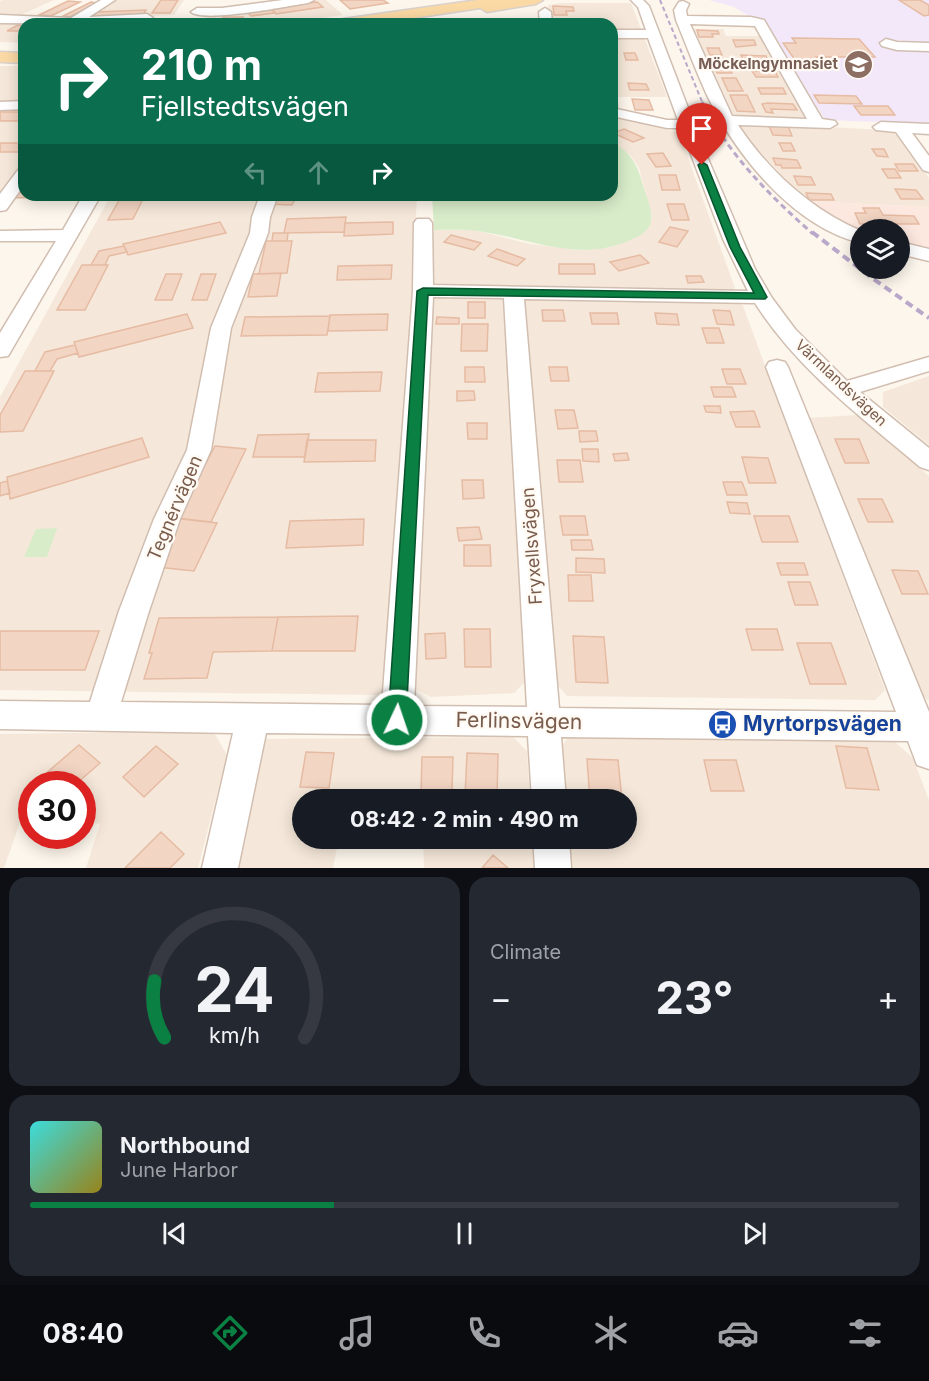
<!DOCTYPE html>
<html lang="en">
<head>
<meta charset="utf-8">
<style>
	:root { --surface:#171b24; --page:#242831; --text:#f1f3f6; --muted:#9ea1a6; --line:#363941; --accent:#0b8043 }
	body { margin:0; font-family:Inter,sans-serif; background:var(--page); color:var(--text); height:100vh; display:flex; flex-direction:column; font-size:22px; white-space:nowrap }
	* { box-sizing:border-box; margin:0 }
	p { font-size:20px; color:var(--muted) }
	.icon { flex:none; width:33px; height:33px; fill:none; stroke:currentColor; stroke-width:2; stroke-linecap:round; stroke-linejoin:round }
	.map { position:relative; height:868px; overflow:hidden }
	.drawer { display:flex; flex-direction:column; gap:9px; padding:9px; background:#0d0f14; flex:1 }
	.drawer>* { flex:none }
	.hud { position:absolute; left:18px; top:18px; width:600px; height:183px; border-radius:18px; box-shadow:0 3px 15px #0003; background:#0b6e4f; color:#fff; overflow:hidden }
	.buttons { position:absolute; left:850px; top:219px; display:grid; gap:12px }
	.buttons a { display:grid; place-items:center; width:60px; height:60px; border-radius:50%; background:var(--surface); box-shadow:0 3px 15px #0003; font-size:30px }
	.speed { position:absolute; left:18px; top:771px; display:flex; gap:12px; font-size:30px; font-weight:700; text-align:center }
	.speed>* { display:grid; place-content:center; width:78px; height:78px; border-radius:50%; background:var(--surface); box-shadow:0 3px 15px #0003; line-height:1 }
	.speed .limit { border:9px solid #d22; background:#fff; color:#111 }
	.pin { position:absolute; display:grid; place-items:center; width:51px; height:51px; color:#fff; margin:-62px -26px; border-radius:50% 50% 50% 0; rotate:-45deg; box-shadow:0 0 6px #0007 }
	.pin .icon { rotate:45deg }
	.me { position:absolute; width:66px; margin:-33px; rotate:3deg; stroke-linejoin:round; filter:drop-shadow(0 0 4px #0008) }
	.turn { display:flex; align-items:center; gap:21px; height:126px; padding:0 24px; font-size:27px }
	.turn .icon { width:78px; height:78px; stroke-width:2.5 }
	.turn b { display:block; font-size:42px; line-height:51px }
	.lanes { display:flex; align-items:center; height:57px; padding:0 24px; background:#0003; justify-content:center; gap:30px; direction:ltr }
	.lanes .off { opacity:.35 }
	.big { font-size:45px; font-weight:700; line-height:1.1 }
	.drawer .tile { flex:1; display:flex; flex-direction:column; justify-content:center; gap:9px; min-width:0; padding:0 21px; border-radius:18px; background:var(--page) }
	.drawer .dial { align-items:center; gap:0 }
	.dial svg { height:156px; overflow:visible; fill:none; stroke:var(--line); stroke-width:7; stroke-linecap:round; text-anchor:middle }
	.dial text { fill:var(--text); stroke:none }
	.song { display:flex; align-items:center; gap:18px }
	.cover { width:72px; height:72px; border-radius:9px; background:linear-gradient(135deg,hsl(180 70% 55%),hsl(50 70% 35%)) }
	.played { height:6px; border-radius:3px; background:linear-gradient(90deg,var(--accent) 35%,var(--line) 35%) }
	.keys { display:flex; justify-content:space-around; direction:ltr }
	.heat { display:flex; justify-content:space-between; align-items:center; font-size:33px; direction:ltr }
	.drawer .tiles { flex:1; display:grid; gap:9px; grid-template-columns:1fr 1fr }
	.tile:last-child { grid-column:span 2 }
	.trip { position:absolute; left:292px; top:789px; width:345px; height:60px; border-radius:30px; background:var(--surface); box-shadow:0 3px 15px #0003; font-weight:700; line-height:60px; text-align:center }
	.tabs { display:flex; height:96px; justify-content:space-around; align-items:center; background:#090b0e; color:var(--muted) }
	.tabs .icon { width:42px; height:42px }
	.tabs .active { color:var(--accent) }
	.tabs b { font-size:27px; color:var(--text) }
	.map>svg:first-child { display:block }
	.residential { fill:#f5e8da }
	.commercial { fill:#fde8e0 }
	.education { fill:#f3e8fa }
	.green { fill:#d8ecc9 }
	.building { fill:#f3d5c3; stroke:#e6bba3; stroke-width:1.5 }
	.lines { fill:none; stroke-linecap:round; stroke-linejoin:round }
	.minor-casing { stroke:#d1beb0; stroke-width:3 }
	.major-casing { stroke:#dad1cd; stroke-width:3 }
	.minor { fill:#fff; fill-rule:evenodd }
	.major { fill:#fbd9a5; fill-rule:evenodd }
	.rail-far2 { stroke:#b9a8c9; stroke-width:2; stroke-dasharray:4.5 3; stroke-linecap:butt }
	.rail-far1 { stroke:#b9a8c9; stroke-width:3; stroke-dasharray:6 4; stroke-linecap:butt }
	.rail { stroke:#b9a8c9; stroke-width:4; stroke-dasharray:8 5; stroke-linecap:butt }
	.route { fill:#0b8043; stroke:#07532c; stroke-width:1.5 }
	.labels { text-anchor:middle; stroke-width:4.5; stroke-linejoin:round; paint-order:stroke }
	.far-education-label { font-size:15px; font-weight:bold; fill:#785e54; stroke:#fffaf3; text-anchor:end }
	.far-street-label { font-size:15px; fill:#7a5c4d; stroke:#fffaf3 }
	.street-label { font-size:18px; fill:#7a5c4d; stroke:#fffaf3 }
	.near-street-label { font-size:21px; fill:#7a5c4d; stroke:#fffaf3 }
	.near-transit-label { font-size:21px; font-weight:bold; fill:#164399; stroke:#fffaf3; text-anchor:start }
</style>
</head>
<body>
<div class="map">
<svg width="929" height="868" viewBox="0 0 929 868">
	<rect width="100%" height="100%" fill="#fdf6ec"/>
	<path class="residential" d="M3 0H54L14 18 0 16V1Z
		M113 0H184L174 15 87 19 85 17Z
		M318 0H326L343 15 279 24H204L207 17 214 14Z
		M562 3H631L641 29 634 31H612V24H549L548 5Z
		M172 19 170 24H24V43L0 42V21L53 24Z
		M691 29H723L726 36H762L807 117 787 119 731 115Z
		M612 35 644 37 667 97H617L620 110 612 108Z
		M0 66H24V101L0 102Z
		M24 108V161L0 193V109Z
		M612 115 679 133 735 288 731 291 439 287 432 284 429 279 434 230H475L530 244 580 250 611 247 649 227 652 218 639 168 631 156 612 143Z
		M737 122 883 130 901 135 929 178V207L806 201 739 129Z
		M111 195H417L407 390 384 691 377 695 0 690V397Z
		M433 296 501 298 505 301 527 680 514 693 431 697 412 687 425 301Z
		M531 297 737 301 743 306 885 690 875 700 567 696 554 681 523 302Z
		M929 376V445L883 407V392Z
		M857 415 929 476V701L916 692 807 418Z
		M213 731 227 755 198 868H86L100 824 83 822 82 784H32L31 818 22 817 4 868H0V734Z
		M513 737 527 751 530 799 303 800V838L532 839 534 868H424L423 840 338 843 333 868H235L263 739Z
		M568 738 894 741 913 758 929 800V868H567L564 839 627 838V800L561 799 557 751Z"/>
	<path class="commercial" d="M806 201 929 207V251L900 245V230H861V234Z"/>
	<path class="education" d="M709 0H929V124L825 120 773 37 761 23 734 7Z"/>
	<path class="green" d="M612 143C631 151 638 166 643 185 646 196 655 214 650 225 646 234 637 237 628 241 580 262 533 240 484 232 468 229 451 230 434 230L432 195H612Z
		M57 528 47 557H24L36 529Z"/>
	<path class="building" d="M161 0H178L170 13H152Z
		M340 0H383L388 3 350 9Z
		M899 0H920L929 5V15L924 16Z
		M68 1 80 2 51 16 39 15Z
		M91 2 97 3 70 17 63 16Z
		M317 2 323 7 276 14 271 8Z
		M553 6 573 7 574 11H566L567 15H554Z
		M270 7 275 13 251 16 246 11Z
		M146 10 143 15 92 17 95 12Z
		M223 17H243L240 24H220Z
		M462 19 466 21 427 24Z
		M18 25 24 26V31H7Z
		M697 30 718 31 719 34H712L713 37H699Z
		M792 38 859 39 875 57H816L826 70H802L783 43H796Z
		M733 40H754L756 45 736 47Z
		M707 48H719L722 55H710Z
		M624 53H635L638 60H626Z
		M741 55 766 56 768 60 744 62Z
		M717 60H732L734 64H728L732 73H717L713 63 719 64Z
		M752 71H775L778 77H756Z
		M722 78H736L743 91H728Z
		M628 83 646 84 649 90H630Z
		M758 88H783L786 94H761Z
		M730 95H747L755 112 737 111Z
		M814 95 856 96 862 104 819 103Z
		M632 99 649 100 653 110H635Z
		M768 103 793 104 797 110 771 109 773 113 766 112 762 104Z
		M854 106H888L895 115H861Z
		M0 112H24V121H0Z
		M769 126H788L792 136 773 135Z
		M624 129 644 138 633 142 613 133Z
		M0 143H24V152H0Z
		M779 143H791L795 151H783Z
		M872 149H884L888 157 877 156Z
		M663 153 671 166 656 167 647 154Z
		M773 158 797 160 801 168H782L781 165H776Z
		M895 164H913L918 171H899Z
		M882 169H895L901 178H888Z
		M659 175H676L680 190H662Z
		M794 176 811 177 815 185H798Z
		M19 187H24V195H50L49 197 12 198Z
		M895 189 916 190 923 199H901Z
		M806 193 831 194 834 200H809Z
		M122 195H145L133 219 108 220Z
		M273 195H297L292 205 268 204Z
		M667 204H684L689 220H672Z
		M863 208H879L883 215 914 216 919 224H860L855 213H866Z
		M346 217 344 232 284 233 287 219Z
		M220 222 226 233 128 255 123 244Z
		M393 222V234L344 236 345 223Z
		M670 227 688 231 677 247 659 242Z
		M273 233H288L287 241H272Z
		M451 235 481 243 474 250 444 242Z
		M266 241H292L287 273 259 274Z
		M124 246 127 252 109 256 105 265H91L99 251Z
		M497 249 525 259 517 266 488 256Z
		M640 255 649 263 619 271 610 262Z
		M559 264H594L595 274H559Z
		M82 265H108L85 310H57Z
		M392 265 391 279 337 280 338 266Z
		M281 273 277 296 248 297 253 274Z
		M166 274H182L172 300H155Z
		M201 274H216L207 300H192Z
		M686 276H701L704 282 688 283Z
		M468 302H485V318H468Z
		M542 310H563L565 321H543Z
		M713 310 730 311 734 325 717 324Z
		M590 313H617L619 324H592Z
		M655 313 677 314 679 325 657 324Z
		M187 314 193 328 79 357 74 342Z
		M388 314 387 330 328 331 330 315Z
		M330 316 327 335 241 336 245 317Z
		M437 317 459 318V324H436Z
		M462 324H488L487 351H461Z
		M702 328H719L724 343H707Z
		M75 345 78 353 57 359 50 371H35L45 352Z
		M465 367H484L485 382H465Z
		M549 367H567L569 381H551Z
		M722 369H740L746 384H727Z
		M25 371H54L23 431 0 432V415Z
		M382 372 380 391 315 392 318 373Z
		M711 387H732L736 397H714Z
		M457 391H474L475 400 457 401Z
		M704 406H720L721 413 706 412Z
		M555 410H574L578 428 558 429Z
		M754 411 760 427H736L730 412Z
		M467 423H487V439H468Z
		M579 431H596L598 441 580 442Z
		M309 434 305 457H253L258 435Z
		M142 438 149 457 10 499 7 477Z
		M835 439H859L869 463H845Z
		M307 440H376L375 461 304 462Z
		M215 446 246 449 211 522 177 518Z
		M582 449H598L599 462 583 461Z
		M627 453 629 460 615 461 613 454Z
		M742 457 768 458 776 483H749Z
		M557 460H580L583 482H559Z
		M462 480H483L484 498 463 499Z
		M7 481 10 493 0 496V483Z
		M723 482H742L747 495H727Z
		M858 499H882L893 522H868Z
		M727 502 747 503 750 514 730 513Z
		M560 516H585L588 535H563Z
		M754 516H789L798 542H762Z
		M181 519 217 523 194 571 157 567Z
		M364 519 363 545 286 548 290 521Z
		M479 527 482 539 459 541 457 528Z
		M571 540H591L593 550H572Z
		M464 545H490L491 566H464Z
		M576 558 604 559 605 573 576 572Z
		M777 563H804L808 575H781Z
		M892 570 918 571 928 594H902Z
		M568 575H591L593 601H569Z
		M788 582H810L818 605H795Z
		M358 616 355 651H272L278 617Z
		M278 617 272 651 213 652 207 678 144 679 152 653H149L159 618Z
		M464 629H490L491 667H465Z
		M746 629H777L783 650H752Z
		M0 631H99L85 670H0Z
		M445 633 446 658 426 659 425 634Z
		M573 636 604 637 608 683 576 682Z
		M797 643H831L846 684H810Z
		M79 745 100 763 76 784H53L43 776Z
		M156 746 178 764 144 797 123 777Z
		M836 746 867 748 879 790 846 788Z
		M306 752 334 753 329 788 300 787Z
		M467 753 498 754 497 798 465 797Z
		M422 757H453L452 792H421Z
		M587 759 618 760 622 800H590Z
		M704 760H736L744 791H711Z
		M161 832 184 854 170 868H125Z
		M493 855 508 868H482Z"/>
	<g class="lines">
		<defs>
			<path id="minor" d="M101 0H115L89 17 147 14 153 18 147 22 90 24 0 23V15L71 18Z
				M283 0H314L308 3C288 6 204 23 191 12L197 8H222Z
				M631 0H643L649 6 703 147 755 269 772 298 795 329 847 381 929 357V371L860 392 929 448V470L920 467C861 417 797 369 755 303L524 299 559 708 896 712 766 367 769 362 777 360 785 362 788 367 929 712V769L917 765 908 741 561 737 566 800H532L528 736 266 733 238 868H202L233 733 0 729V701L90 702 119 611 154 519 187 450 211 328 250 233 252 217 260 195H278L270 217 268 233 231 328 211 450 180 519 149 611 121 702 382 705 413 291 414 223 417 219H429L432 223 433 285 748 291 723 239 681 128H667L612 116V108L667 120H678L648 38H612V30H646L638 7ZM433 297 504 298 527 707 414 706Z
				M683 1 689 4 686 10 687 16 751 17 764 20 822 119 835 121 837 124 830 128 738 125C769 171 810 209 861 231V243C793 227 734 153 706 93 695 69 686 44 676 20L674 10 679 2ZM690 24 755 26 807 119 732 116Z
				M545 8 551 12 552 24H540L539 12Z
				M886 39 897 42 929 43V51L897 50 882 46 880 43Z
				M24 101V109L0 110V102Z
				M881 122 929 124V134L912 133 929 156V172L923 170 896 132 876 130 873 127Z
				M24 168V185L6 210 0 211V194L18 170Z
				M83 195H101L11 351 8 356 0 357V333L56 241H0V231L63 230Z
				M900 242 929 249V261L900 254Z
				M533 838H569L571 868H535Z"/>
			<path id="major" d="M478 0H543L536 4 487 12 480 8 374 24H335L343 19Z
				M0 52 24 53V63L0 62Z"/>
		</defs>
		<use href="#minor" class="minor-casing"/>
		<use href="#major" class="major-casing"/>
		<use href="#minor" class="minor"/>
		<use href="#major" class="major"/>
		<path class="rail-far2" d="M660 0 703 104"/>
		<path class="rail-far1" d="M702 102C729 155 769 195 813 234"/>
		<path class="rail" d="M812 232 872 278 929 318"/>
	</g>
	<path class="route" d="M702 162 707 165 740 247 767 297 765 299 428 295 406 720 403 726 397 728 390 726 388 720 417 291 423 288 754 293 730 247 698 165Z"/>
	<defs>
		<symbol id="school-disc" viewBox="-11 -11 22 22"><circle r="9.5" fill="#8d6e63" stroke="#fffaf3"/><path d="M0-5L7-2L0 1L-7-2ZM-4 1L0 2.5L4 1V4Q0 6-4 4Z" fill="#fff"/></symbol>
		<symbol id="bus-disc" viewBox="-11 -11 22 22"><circle r="9.5" fill="#1a4fb4" stroke="#fffaf3"/><path d="M-5-6H5V4H4V6H2V4H-2V6H-4V4H-5ZM-3.5-4V0h7V-4ZM-3.5 1.2v1.5H-2V1.2ZM2 1.2v1.5H3.5V1.2Z" fill="#fff"/></symbol>
	</defs>
	<g fill-rule="evenodd">
		<use href="#school-disc" x="842" y="48" width="33" height="33"/>
		<use href="#bus-disc" x="706" y="708" width="33" height="33"/>
	</g>
	<g class="labels">
		<g class="far-education-label">
			<text x="838" y="69">Möckelngymnasiet</text>
		</g>
		<g class="far-street-label">
			<text transform="translate(841 383) rotate(43)" y="5">Värmlandsvägen</text>
		</g>
		<g class="street-label">
			<text transform="translate(175 508) rotate(-67)" y="6">Tegnérvägen</text>
			<text transform="translate(532 546) rotate(-94)" y="6">Fryxellsvägen</text>
		</g>
		<g class="near-street-label">
			<text transform="translate(519 721) rotate(1)" y="7">Ferlinsvägen</text>
		</g>
		<g class="near-transit-label">
			<text x="743" y="731">Myrtorpsvägen</text>
		</g>
	</g>
</svg>
<div class="buttons">
<a><svg class="icon" aria-label="layers" viewBox="0 0 24 24"><path d="M12 4l9 5-9 5-9-5zM3 14l9 5 9-5"/></svg></a>
</div>
<div class="speed"><div class="limit">30</div></div>
<div class="pin" style="left:702px;top:165px;background:#d93025"><svg class="icon" aria-label="arrive" viewBox="0 0 24 24"><path d="M6 21V4h12l-3 4 3 4H6"/></svg></div>
<svg class="me" style="left:397px;top:720px" viewBox="-20 -20 40 40"><circle r="17" fill="#0b8043" stroke="#fff" stroke-width="3"/><path d="M0-11L8 9 0 5-8 9z" fill="#fff"/></svg>
<div class="trip">08:42 · 2 min · 490 m</div>
<div class="hud">
<div class="turn"><svg class="icon" aria-label="right" viewBox="0 0 24 24"><path d="M7 20v-9h11M14 6l5 5-5 5"/></svg><div><b>210 m</b>Fjellstedtsvägen</div></div>
<div class="lanes"><svg class="icon off" aria-label="left" viewBox="0 0 24 24"><path d="M17 20v-9H6M10 6l-5 5 5 5"/></svg><svg class="icon off" aria-label="ahead" viewBox="0 0 24 24"><path d="M12 20V5M6 11l6-6 6 6"/></svg><svg class="icon" aria-label="right" viewBox="0 0 24 24"><path d="M7 20v-9h11M14 6l5 5-5 5"/></svg></div>
</div>
</div>
<section class="drawer">
<div class="tiles">
<div class="tile dial"><svg viewBox="0 0 100 80">
<path d="M14 69A42 42 0 1 1 86 69"/>
<path d="M14 69A42 42 0 0 1 9 40" stroke="#0b8043"/>
<text x="50" y="56" font-size="32" font-weight="700">24</text>
<text x="50" y="72" font-size="11">km/h</text>
</svg></div>
<div class="tile"><p>Climate</p>
<div class="heat"><a>−</a><b class="big">23°</b><a>+</a></div>
</div>
<div class="tile">
<div class="song"><i class="cover"></i><div><b>Northbound</b><p>June Harbor</p></div></div>
<div class="played"></div>
<div class="keys"><svg class="icon" aria-label="previous" viewBox="0 0 24 24"><path d="M18 5L8 12l10 7zM5 5v14"/></svg><svg class="icon" aria-label="pause" viewBox="0 0 24 24"><path d="M8 5v14M16 5v14"/></svg><svg class="icon" aria-label="next" viewBox="0 0 24 24"><path d="M6 5l10 7-10 7zM19 5v14"/></svg></div>
</div>
</div>
</section>
<nav class="tabs">
<b>08:40</b>
<svg class="icon active" aria-label="directions" viewBox="0 0 24 24"><path d="M12 3l9 9-9 9-9-9zM9 14v-3h6M13 9l2 2-2 2"/></svg>
<svg class="icon" aria-label="music" viewBox="0 0 24 24"><path d="M9 18V5l10-2v13"/><circle cx="6" cy="18" r="3"/><circle cx="16" cy="16" r="3"/></svg>
<svg class="icon" aria-label="phone" viewBox="0 0 24 24"><path d="M5 4h4l2 5-3 2q2 4 5 5l2-3 5 2v4C11 20 4 13 5 4z"/></svg>
<svg class="icon" aria-label="climate" viewBox="0 0 24 24"><path d="M12 3v18M4 7l16 10M4 17L20 7"/></svg>
<svg class="icon" aria-label="car" viewBox="0 0 24 24"><path d="M5 17H2v-5l4-1 3-4h7l3 4 3 1v5h-3M9 17h6M6 11h13"/><circle cx="7" cy="17" r="2"/><circle cx="17" cy="17" r="2"/></svg>
<svg class="icon" aria-label="filters" viewBox="0 0 24 24"><path d="M4 7h16M4 17h16"/><circle cx="9" cy="7" r="2"/><circle cx="15" cy="17" r="2"/></svg>
</nav>
</body>
</html>
